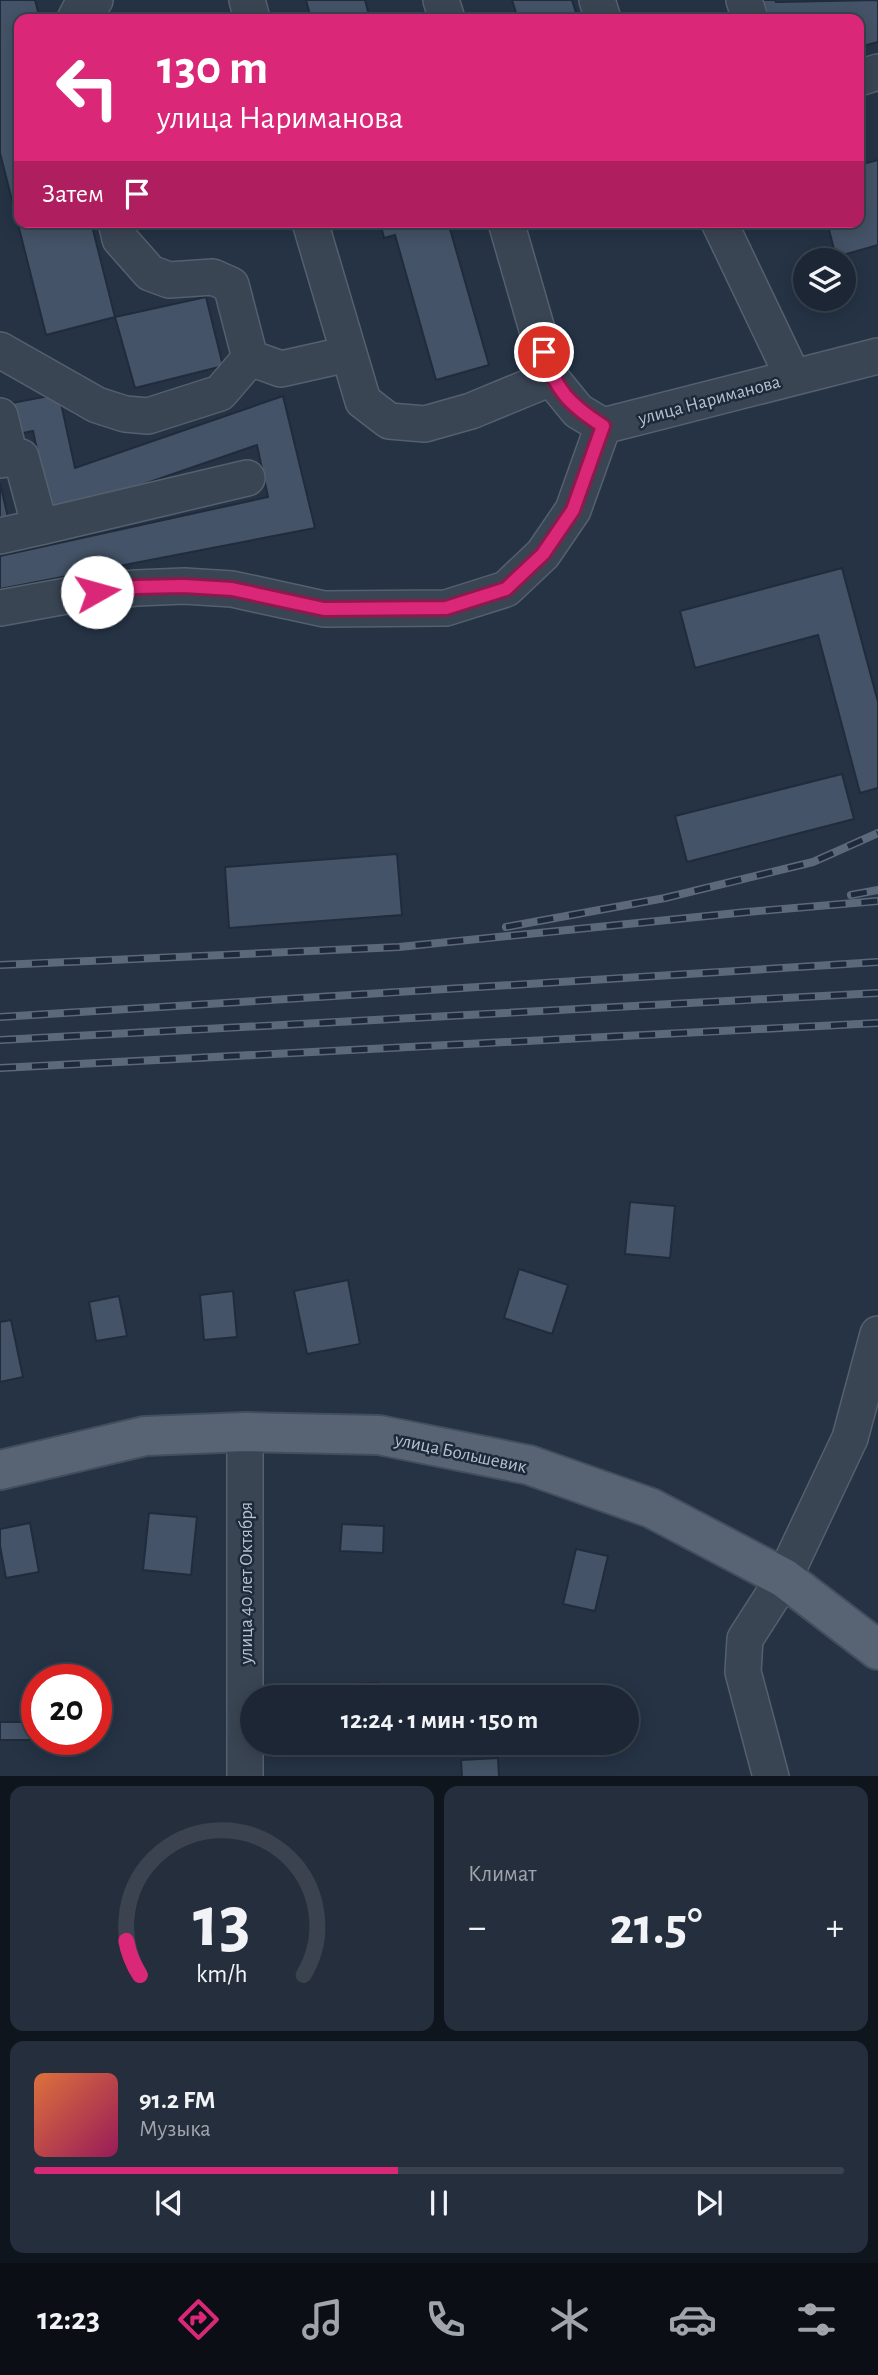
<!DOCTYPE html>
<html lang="ru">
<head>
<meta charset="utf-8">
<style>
	:root { --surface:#1c2634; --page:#252e3c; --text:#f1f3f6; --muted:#a0a5ac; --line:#3a434f; --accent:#db2777 }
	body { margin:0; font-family:"Alegreya Sans",sans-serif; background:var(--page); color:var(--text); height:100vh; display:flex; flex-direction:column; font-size:26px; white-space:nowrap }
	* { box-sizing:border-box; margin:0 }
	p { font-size:23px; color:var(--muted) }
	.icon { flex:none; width:38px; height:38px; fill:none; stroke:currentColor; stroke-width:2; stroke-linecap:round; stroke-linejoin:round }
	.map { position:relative; height:1776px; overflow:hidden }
	.side { display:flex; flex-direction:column; gap:10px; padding:10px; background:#0f151d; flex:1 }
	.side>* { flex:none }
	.top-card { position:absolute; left:14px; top:14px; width:850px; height:214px; border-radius:14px; box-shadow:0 4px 18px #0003,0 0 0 2px var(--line); background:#db2777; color:#fff; overflow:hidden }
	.tools { position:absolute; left:793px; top:248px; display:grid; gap:14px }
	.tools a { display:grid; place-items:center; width:63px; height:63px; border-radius:50%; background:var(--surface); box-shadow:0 4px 18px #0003,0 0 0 2px var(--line); font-size:35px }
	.speed { position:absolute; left:21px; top:1664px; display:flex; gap:14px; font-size:35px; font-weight:700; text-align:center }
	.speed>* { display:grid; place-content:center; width:91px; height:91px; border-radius:50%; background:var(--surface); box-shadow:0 4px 18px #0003,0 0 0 2px var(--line); line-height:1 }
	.speed .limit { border:10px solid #d22; background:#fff; color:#111 }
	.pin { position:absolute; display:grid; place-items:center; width:60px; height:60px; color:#fff; margin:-30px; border:4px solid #fff; border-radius:50%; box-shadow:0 2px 7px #0007 }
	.me { position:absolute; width:77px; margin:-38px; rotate:83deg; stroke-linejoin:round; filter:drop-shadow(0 0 5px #0008) }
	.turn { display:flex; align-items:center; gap:24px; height:147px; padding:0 28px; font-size:32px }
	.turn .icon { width:91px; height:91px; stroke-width:2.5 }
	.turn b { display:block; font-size:49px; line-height:60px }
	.then { display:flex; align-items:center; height:66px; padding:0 28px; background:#0003; gap:14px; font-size:26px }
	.big { font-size:52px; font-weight:700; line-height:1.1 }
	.side .card { flex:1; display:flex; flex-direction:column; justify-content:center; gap:10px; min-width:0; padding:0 24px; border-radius:14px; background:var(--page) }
	.side .dial { align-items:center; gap:0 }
	.dial svg { height:182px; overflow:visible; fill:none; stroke:var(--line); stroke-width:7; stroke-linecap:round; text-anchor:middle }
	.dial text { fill:var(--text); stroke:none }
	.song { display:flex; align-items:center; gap:21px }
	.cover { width:84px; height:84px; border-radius:10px; background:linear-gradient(135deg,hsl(20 70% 55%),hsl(330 70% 35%)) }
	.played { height:7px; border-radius:4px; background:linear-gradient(90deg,var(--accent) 45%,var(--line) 45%) }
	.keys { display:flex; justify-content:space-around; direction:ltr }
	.heat { display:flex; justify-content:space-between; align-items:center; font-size:38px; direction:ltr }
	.side .tiles { flex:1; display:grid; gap:10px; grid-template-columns:1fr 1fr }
	.card:last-child { grid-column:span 2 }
	.trip { position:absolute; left:240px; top:1685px; width:399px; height:70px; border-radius:35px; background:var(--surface); box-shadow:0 4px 18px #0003,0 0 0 2px var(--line); font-weight:700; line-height:70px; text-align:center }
	.tab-bar { display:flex; height:112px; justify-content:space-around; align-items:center; background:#0b0f15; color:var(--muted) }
	.tab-bar .icon { width:49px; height:49px }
	.tab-bar .on { color:var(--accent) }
	.tab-bar b { font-size:32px; color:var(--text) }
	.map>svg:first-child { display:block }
	.building { fill:#445367; stroke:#202c3b; stroke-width:2 }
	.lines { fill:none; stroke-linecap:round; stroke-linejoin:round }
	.minor-casing { stroke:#55606e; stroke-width:38 }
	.major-casing { stroke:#434e5d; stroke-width:42 }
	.minor { stroke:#3a4554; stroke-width:35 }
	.major { stroke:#586474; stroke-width:38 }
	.rail-casing { stroke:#5c697b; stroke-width:8 }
	.rail { stroke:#1e2a3a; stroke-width:5; stroke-dasharray:16; stroke-linecap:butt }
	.route-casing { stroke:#8e194d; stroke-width:18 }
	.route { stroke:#db2777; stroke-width:12 }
	.labels { text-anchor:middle; stroke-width:5; stroke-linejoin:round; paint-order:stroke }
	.street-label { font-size:19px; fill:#b7c0ce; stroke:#1e2a3a }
</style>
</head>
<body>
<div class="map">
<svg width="878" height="1777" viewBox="0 0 878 1777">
	<rect width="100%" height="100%" fill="#253345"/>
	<path class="building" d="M0 0H35L40 19H19V222H91L115 317 46 335 0 153Z
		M306 0H365L370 19H311Z
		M512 0H572L578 19H518Z
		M752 0H775L776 2 878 0V42L859 47V19H758Z
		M878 160V245L836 257 827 222H859V165Z
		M380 222H448L489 365 436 380 395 235 384 238Z
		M206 297 223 366 135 388 115 317Z
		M59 394 75 468 283 396 315 528 0 589V556L268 497 257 445 51 516 33 431 13 435 7 404Z
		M0 483 9 522 0 524Z
		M842 568 878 702V788L860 793 818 635 695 668 680 611Z
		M842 774 854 819 687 862 675 816Z
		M397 854 402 915 229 928 225 867Z
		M630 1202 675 1206 670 1258 625 1254Z
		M519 1269 568 1285 552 1334 504 1318Z
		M348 1280 360 1344 307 1354 294 1291Z
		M233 1291 237 1337 204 1340 200 1295Z
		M119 1296 127 1336 96 1341 89 1302Z
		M11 1320 23 1377 0 1382V1322Z
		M149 1513 197 1517 191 1575 143 1570Z
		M30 1523 39 1572 6 1578 0 1546V1529Z
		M342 1524 384 1526 383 1553 340 1551Z
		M576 1549 608 1556 595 1611 563 1604Z
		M378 1683 379 1698H333L332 1685Z
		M0 1722H37V1740H44H0Z
		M498 1758 499 1777H462L461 1760Z"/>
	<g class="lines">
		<defs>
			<path id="minor" d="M247 0 252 19
				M441 0 447 19
				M597 0 603 19
				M744 0 750 19
				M75 19 79 11 95 0
				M859 78 878 72
				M310 222 363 401 389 421 425 424 471 411 551 378
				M506 222 551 378 578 411 603 426 878 356
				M719 222 793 377
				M0 350 97 405 125 414 148 416 220 393 250 358 231 285 213 277 169 280 150 273 120 239 116 222
				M250 358 281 369 348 354
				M0 416 10 457
				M0 460 21 457 40 527 0 536
				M40 527 247 478
				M0 608 77 594 136 588 184 586 232 589 324 609 446 608 506 589 543 554 573 510 603 426
				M245 1432V1777
				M771 1777 743 1672 745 1639 784 1578 850 1438 878 1334"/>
			<path id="major" d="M0 1470 145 1436 245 1432 379 1435 529 1465 651 1508 784 1578 878 1650"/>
		</defs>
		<use href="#minor" class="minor-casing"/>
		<use href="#major" class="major-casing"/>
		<use href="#minor" class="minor"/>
		<use href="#major" class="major"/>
		<defs>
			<path id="rail" d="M851 895 878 890
				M506 927 665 898 813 862 878 833
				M0 965 399 947 747 912 878 901
				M0 1017 878 962
				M0 1040 878 993
				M0 1068 878 1023"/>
		</defs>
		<use href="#rail" class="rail-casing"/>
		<use href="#rail" class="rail"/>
	</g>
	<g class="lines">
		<defs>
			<path id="route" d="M97 592 136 587 184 586 232 589 324 609 446 608 506 589 543 554 573 510 603 426C570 405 555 390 544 352"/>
		</defs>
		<use href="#route" class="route-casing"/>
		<use href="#route" class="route"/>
	</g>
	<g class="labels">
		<g class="street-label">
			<text transform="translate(709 399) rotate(-15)" y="7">улица Нариманова</text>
			<text transform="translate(461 1452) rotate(12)" y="7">улица Большевик</text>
			<text transform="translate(245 1583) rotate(-90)" y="7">улица 40 лет Октября</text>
		</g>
	</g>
</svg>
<div class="tools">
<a><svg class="icon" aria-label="layers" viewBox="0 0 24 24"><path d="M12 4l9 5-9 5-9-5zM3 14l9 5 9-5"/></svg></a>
</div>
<div class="speed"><div class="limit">20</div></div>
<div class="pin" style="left:544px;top:352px;background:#d93025"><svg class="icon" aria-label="arrive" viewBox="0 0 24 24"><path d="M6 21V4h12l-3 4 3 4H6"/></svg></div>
<svg class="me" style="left:97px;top:592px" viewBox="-20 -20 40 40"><circle r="19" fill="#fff"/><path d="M0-13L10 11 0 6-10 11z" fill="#db2777"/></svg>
<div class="trip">12:24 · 1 мин · 150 m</div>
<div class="top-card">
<div class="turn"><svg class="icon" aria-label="left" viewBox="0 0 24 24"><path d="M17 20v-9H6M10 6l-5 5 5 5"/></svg><div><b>130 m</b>улица Нариманова</div></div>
<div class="then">Затем<svg class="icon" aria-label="arrive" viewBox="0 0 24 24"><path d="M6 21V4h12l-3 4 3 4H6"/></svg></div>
</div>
</div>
<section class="side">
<div class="tiles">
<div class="card dial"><svg viewBox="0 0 100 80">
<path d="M14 69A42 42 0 1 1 86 69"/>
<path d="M14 69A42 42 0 0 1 8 54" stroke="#db2777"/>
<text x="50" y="56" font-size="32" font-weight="700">13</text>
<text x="50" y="72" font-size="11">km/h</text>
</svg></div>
<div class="card"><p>Климат</p>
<div class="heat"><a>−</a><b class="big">21.5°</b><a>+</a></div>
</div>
<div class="card">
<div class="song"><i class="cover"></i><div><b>91.2 FM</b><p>Музыка</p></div></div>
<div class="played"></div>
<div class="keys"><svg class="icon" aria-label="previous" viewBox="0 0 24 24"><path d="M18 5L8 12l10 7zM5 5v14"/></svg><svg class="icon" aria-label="pause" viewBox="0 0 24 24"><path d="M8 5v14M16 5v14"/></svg><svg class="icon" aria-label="next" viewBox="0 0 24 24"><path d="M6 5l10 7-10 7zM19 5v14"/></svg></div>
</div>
</div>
</section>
<nav class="tab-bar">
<b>12:23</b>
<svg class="icon on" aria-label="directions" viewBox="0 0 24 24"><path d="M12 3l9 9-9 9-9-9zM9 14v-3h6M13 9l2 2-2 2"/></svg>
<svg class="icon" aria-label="music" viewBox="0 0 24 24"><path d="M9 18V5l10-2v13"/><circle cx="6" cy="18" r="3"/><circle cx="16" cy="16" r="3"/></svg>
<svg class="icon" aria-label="phone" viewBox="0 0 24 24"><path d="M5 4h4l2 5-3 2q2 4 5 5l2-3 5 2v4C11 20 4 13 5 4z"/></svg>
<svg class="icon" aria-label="climate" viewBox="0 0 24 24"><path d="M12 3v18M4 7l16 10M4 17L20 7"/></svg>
<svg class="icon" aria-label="car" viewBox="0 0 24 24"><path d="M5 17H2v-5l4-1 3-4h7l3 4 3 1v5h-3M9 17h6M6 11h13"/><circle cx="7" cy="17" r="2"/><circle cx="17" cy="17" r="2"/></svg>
<svg class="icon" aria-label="filters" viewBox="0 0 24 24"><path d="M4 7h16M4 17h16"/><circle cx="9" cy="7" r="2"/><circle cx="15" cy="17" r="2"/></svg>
</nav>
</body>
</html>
